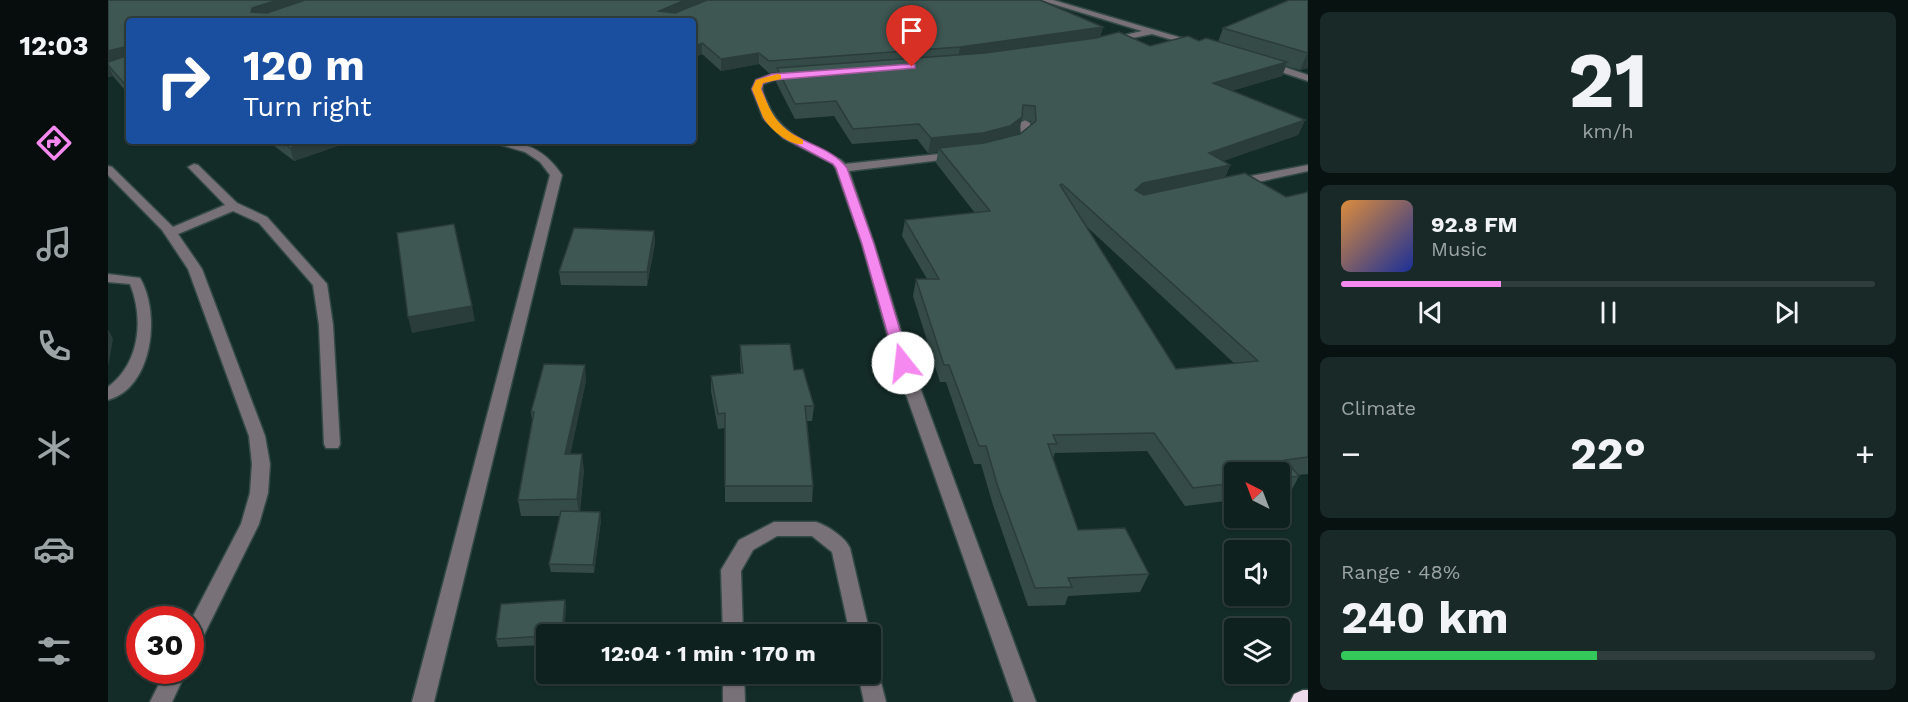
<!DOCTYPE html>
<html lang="en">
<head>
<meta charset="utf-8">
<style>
	:root { --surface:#0f211e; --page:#182927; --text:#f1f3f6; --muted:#9ba3a4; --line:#2f3e3c; --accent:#f589ef }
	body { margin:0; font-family:"Work Sans",sans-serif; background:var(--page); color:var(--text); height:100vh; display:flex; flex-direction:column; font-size:22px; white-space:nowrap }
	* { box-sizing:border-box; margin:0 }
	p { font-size:20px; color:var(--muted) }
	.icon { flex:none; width:33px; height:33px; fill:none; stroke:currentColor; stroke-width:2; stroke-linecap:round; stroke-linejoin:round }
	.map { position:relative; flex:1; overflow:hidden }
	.drawer { display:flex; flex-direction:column; gap:12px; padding:12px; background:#081210; width:600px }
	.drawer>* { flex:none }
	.hud { position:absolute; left:18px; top:18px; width:570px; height:126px; border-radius:6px; box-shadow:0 2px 4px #0004,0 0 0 2px var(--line); background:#1a4fa0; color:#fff; overflow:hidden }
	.needle { width:39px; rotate:318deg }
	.buttons { position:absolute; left:1116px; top:462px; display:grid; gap:12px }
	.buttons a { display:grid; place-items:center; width:66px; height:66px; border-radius:6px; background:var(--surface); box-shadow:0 2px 4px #0004,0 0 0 2px var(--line); font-size:30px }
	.speed { position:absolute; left:18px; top:606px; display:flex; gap:12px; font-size:30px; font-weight:700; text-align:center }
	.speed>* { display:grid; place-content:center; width:78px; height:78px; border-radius:50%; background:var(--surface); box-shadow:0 2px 4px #0004,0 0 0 2px var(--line); line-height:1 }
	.speed .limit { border:9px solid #d22; background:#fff; color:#111 }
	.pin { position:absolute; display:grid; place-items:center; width:51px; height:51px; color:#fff; margin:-62px -26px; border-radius:50% 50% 50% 0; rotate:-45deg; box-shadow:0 0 6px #0007 }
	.pin .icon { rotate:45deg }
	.me { position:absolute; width:66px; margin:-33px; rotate:344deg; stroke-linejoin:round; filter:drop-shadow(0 0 4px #0008) }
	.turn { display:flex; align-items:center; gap:21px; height:126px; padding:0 18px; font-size:27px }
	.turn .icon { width:78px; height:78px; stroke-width:2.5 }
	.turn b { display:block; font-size:42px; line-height:51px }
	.big { font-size:45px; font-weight:700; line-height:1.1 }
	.drawer .tile { flex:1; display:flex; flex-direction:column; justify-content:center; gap:9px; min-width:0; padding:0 21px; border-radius:9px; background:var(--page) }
	.drawer .dial { align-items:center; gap:0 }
	.dial b { font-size:78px; line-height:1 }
	.song { display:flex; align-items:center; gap:18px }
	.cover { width:72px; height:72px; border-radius:9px; background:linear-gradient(135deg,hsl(30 70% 55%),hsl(230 70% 35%)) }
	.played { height:6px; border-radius:3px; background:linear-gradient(90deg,var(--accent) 30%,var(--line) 30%) }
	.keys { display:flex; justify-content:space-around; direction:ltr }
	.heat { display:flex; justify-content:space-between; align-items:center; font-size:33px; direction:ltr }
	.charge { height:9px; border-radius:4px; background:linear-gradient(90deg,#34c759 48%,var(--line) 0) }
	.trip { position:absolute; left:428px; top:624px; width:345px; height:60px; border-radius:6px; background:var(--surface); box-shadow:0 2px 4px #0004,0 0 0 2px var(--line); font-weight:700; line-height:60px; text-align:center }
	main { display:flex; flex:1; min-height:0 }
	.dock { display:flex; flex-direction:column; width:108px; justify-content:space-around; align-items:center; background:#060d0c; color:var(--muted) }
	.dock .icon { width:42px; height:42px }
	.dock .active { color:var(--accent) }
	.dock b { font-size:27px; color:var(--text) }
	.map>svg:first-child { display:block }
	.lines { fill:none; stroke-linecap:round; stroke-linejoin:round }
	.minor-casing { stroke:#334a46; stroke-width:3 }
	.highway-casing { stroke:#334a46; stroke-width:3 }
	.minor { fill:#797178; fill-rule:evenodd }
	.highway { fill:#eddaeb; fill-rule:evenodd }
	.wall { fill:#354b47; fill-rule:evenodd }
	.shaded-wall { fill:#2b3d3a }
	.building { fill:#3e5753; stroke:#2b3d3a; stroke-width:1.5; fill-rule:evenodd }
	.route { fill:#f589ef; stroke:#9f599b; stroke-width:1.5 }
	.slow { fill:#f59e0b }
</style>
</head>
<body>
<main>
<nav class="dock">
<b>12:03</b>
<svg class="icon active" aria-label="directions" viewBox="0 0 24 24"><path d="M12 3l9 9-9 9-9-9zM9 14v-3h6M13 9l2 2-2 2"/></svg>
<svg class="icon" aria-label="music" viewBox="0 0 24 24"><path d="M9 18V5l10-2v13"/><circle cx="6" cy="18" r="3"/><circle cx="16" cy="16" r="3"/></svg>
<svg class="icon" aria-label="phone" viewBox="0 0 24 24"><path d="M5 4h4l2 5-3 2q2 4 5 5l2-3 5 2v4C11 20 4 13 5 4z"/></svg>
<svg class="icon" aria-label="climate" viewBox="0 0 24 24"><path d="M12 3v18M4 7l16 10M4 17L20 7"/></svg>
<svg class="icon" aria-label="car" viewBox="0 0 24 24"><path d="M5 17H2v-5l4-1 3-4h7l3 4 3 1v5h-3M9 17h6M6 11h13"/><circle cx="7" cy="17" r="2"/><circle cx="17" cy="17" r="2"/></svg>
<svg class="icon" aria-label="filters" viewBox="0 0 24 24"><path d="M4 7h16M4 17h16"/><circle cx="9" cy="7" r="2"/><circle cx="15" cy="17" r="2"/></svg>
</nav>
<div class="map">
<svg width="1200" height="702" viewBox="0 0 1200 702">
	<rect width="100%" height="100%" fill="#142c28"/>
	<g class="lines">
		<defs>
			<path id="minor" d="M932 0H945L1094 44 1089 47 1044 34 1000 43V39L1034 31Z
				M1158 61 1200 75V81L1155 66 1153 64Z
				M688 72 693 75 691 77 666 80 655 84C653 91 656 95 659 102 671 134 704 145 733 160L737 164 850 152 856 155 850 158 741 171 766 244 803 363 928 702H906L787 363 754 244 728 169 725 164 675 138 655 118 644 89 648 80 664 74Z
				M917 120 922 123 923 134 912 144H904V140L913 133 912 123Z
				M380 141C414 141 434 146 454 175L326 702H304L442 175 432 162 417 152Z
				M86 164 90 165 129 203 159 217 219 284 225 325 232 444 230 448H218L216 444 211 325 205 285 151 223 125 211 70 234 94 269 157 436 162 464 160 493 151 524 89 649 82 652V622L133 524 142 493 144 464 141 436 80 269 54 230 0 175V166L4 167 65 227 117 205 82 169 80 167Z
				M1200 165V171L1127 187 1121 183 1127 179Z
				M0 274 32 278C53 313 45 388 0 400V387C32 363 36 319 22 284L0 282Z
				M666 522H708C720 526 737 537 742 548L762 634V635L742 634 724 552 704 536H669L645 550 633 571 635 634H615L613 570 631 540Z
				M762 665 769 667 778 702H756L750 674H762Z
				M58 670H79L64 702H42Z
				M615 674H636L637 702H615Z"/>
			<path id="highway" d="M1195 690H1200V702H1182L1186 694Z"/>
		</defs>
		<use href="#minor" class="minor-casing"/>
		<use href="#highway" class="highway-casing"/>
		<use href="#minor" class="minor"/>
		<use href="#highway" class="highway"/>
	</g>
	<path class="wall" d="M0 0 995 27 992 37 1042 46 1091 41 1110 42 1115 28 1200 0V68L1192 70 1178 66 1174 76 1123 91 1197 120 1190 135 1115 161 1122 165 1117 178 1178 197 1200 192V474L1190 475 1191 476 1181 495 1172 496V472H1126V500L1077 506 1039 451 947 453 945 458 970 530 1041 574 1032 592 960 596 957 605 920 606 885 505 873 464H866L838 382H832L805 296 808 279H819L794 236 797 220 867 213 828 163 830 152 820 153 809 139 744 144 726 116 687 119 668 82V72L661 73 651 64 613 71 594 54 585 21H21V95L5 76 0 77ZM913 120 923 121 924 125 912 134 906 136 911 132ZM978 226 1126 363 1068 369Z
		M149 141H244L186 161 161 142 153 144Z
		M546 231 547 243 539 286 453 285 451 272Z
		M632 345 686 370 706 406 704 421H699L705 486 704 502H617V428L610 429 603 391V376L633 374 632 360Z
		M478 381 462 454 476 470 472 511 493 520 486 573 443 572 441 564 452 516H413L410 500 424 421 423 412Z
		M457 600 458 609 438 634V645L390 647 388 639Z"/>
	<path class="shaded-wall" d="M170 0H204L147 19 143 12 144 8Z
		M577 0H601L553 21 551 11Z
		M995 27 992 38 850 58 852 47Z
		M594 43V54L585 59V48Z
		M16 47 20 58 0 64V51Z
		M651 53V64L613 71V59Z
		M1200 53V68L1192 70 1199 54Z
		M1179 62 1174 76 1100 98 1105 83Z
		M0 65 5 76 0 77Z
		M914 117 911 132 899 141 831 148 830 152 820 153 823 138Z
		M1197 120 1190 135 1095 168 1101 153Z
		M152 141H161V142L153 144Z
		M203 141H244L186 161 182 148Z
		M1122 165 1116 180 1030 199 1027 190 1035 183Z
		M546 231 547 243 539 286V272Z
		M364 306 367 321 304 333 300 317Z
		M0 329 5 339 0 367Z
		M477 365 478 381 459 470 457 454Z
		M474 454 476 470 471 516 469 499Z
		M492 512 493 520 486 573 485 565Z
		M457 600 458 609 456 634H454Z"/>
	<path class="building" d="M0 0H170L144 8 143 12 159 13 197 0H577L551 11 567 13 599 0H932L995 27 852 47 661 61 651 53 613 59 594 43 585 48V21H21V89L0 65V62L18 56 19 49 16 47 0 51Z
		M1181 0H1200V53L1115 28Z
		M1011 32 1042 46 1080 36 1091 41 1098 38 1179 62 1105 83 1197 120 1101 153 1122 165 1035 183 1027 190 1036 195 1137 173 1178 197 1200 192V457L1177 460 1191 476 1172 479V472H1126V483L1085 488 1046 433 945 435 949 444H940L970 530 1017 528 1041 574 960 578 964 587 927 588 890 487 878 446H871L841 365H836L808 279H831L797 220 882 211 831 148 876 143 912 134 928 121 927 106 915 105 914 117 902 126 875 133 823 138 811 124 745 129 728 101 687 104 669 68 877 53 988 38ZM954 184 1150 361 1068 369 952 185Z
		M173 141H203L182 148Z
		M346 224 364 306 300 317 289 233Z
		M466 228 546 231 539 272H451Z
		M682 344 686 370 695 369 706 406H697L705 486H617V413L610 414 603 376 635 373 632 345Z
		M436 364 477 365 457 454H474L469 499 410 500 426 412H423Z
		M453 511 492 512 485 565 441 564Z
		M457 600 454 634H438V636L388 639 393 604Z"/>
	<path class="route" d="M804 64 807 65V68L665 80 655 83 653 89C657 97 659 108 664 116 681 143 721 143 739 168L766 244 802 363 795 368 788 363 754 244 728 168 725 164 676 138 657 120 644 89 648 80 664 74Z"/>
	<path class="slow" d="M670 74 673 75V79L655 83 653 89C664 115 668 126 695 140V144C681 146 661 128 655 117 651 108 648 98 644 89L648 80Z"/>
</svg>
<div class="buttons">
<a><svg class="needle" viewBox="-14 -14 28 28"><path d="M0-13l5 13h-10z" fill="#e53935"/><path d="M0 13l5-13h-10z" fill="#9ba3a4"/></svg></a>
<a><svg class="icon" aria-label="sound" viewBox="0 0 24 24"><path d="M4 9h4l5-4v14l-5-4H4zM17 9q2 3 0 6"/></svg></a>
<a><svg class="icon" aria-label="layers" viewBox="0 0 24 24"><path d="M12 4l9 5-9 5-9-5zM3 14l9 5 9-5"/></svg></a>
</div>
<div class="speed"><div class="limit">30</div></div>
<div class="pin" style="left:804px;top:67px;background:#d93025"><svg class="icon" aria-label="arrive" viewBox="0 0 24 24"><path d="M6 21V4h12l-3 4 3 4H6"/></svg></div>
<svg class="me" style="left:795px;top:363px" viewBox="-20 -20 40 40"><circle r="19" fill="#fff"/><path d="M0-13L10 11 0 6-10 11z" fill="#f589ef"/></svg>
<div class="trip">12:04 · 1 min · 170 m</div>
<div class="hud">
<div class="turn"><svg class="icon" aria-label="right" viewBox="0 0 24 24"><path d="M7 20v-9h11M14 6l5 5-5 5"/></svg><div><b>120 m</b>Turn right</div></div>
</div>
</div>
<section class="drawer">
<div class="tile dial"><b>21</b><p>km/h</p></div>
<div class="tile">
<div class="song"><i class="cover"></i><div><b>92.8 FM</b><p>Music</p></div></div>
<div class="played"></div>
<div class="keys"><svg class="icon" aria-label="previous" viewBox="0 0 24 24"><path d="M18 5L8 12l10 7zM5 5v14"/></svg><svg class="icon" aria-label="pause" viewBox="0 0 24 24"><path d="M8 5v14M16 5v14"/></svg><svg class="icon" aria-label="next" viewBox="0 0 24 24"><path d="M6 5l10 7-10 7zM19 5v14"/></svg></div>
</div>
<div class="tile"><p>Climate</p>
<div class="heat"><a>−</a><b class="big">22°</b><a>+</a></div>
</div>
<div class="tile"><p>Range · 48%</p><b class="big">240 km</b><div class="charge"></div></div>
</section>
</main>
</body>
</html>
